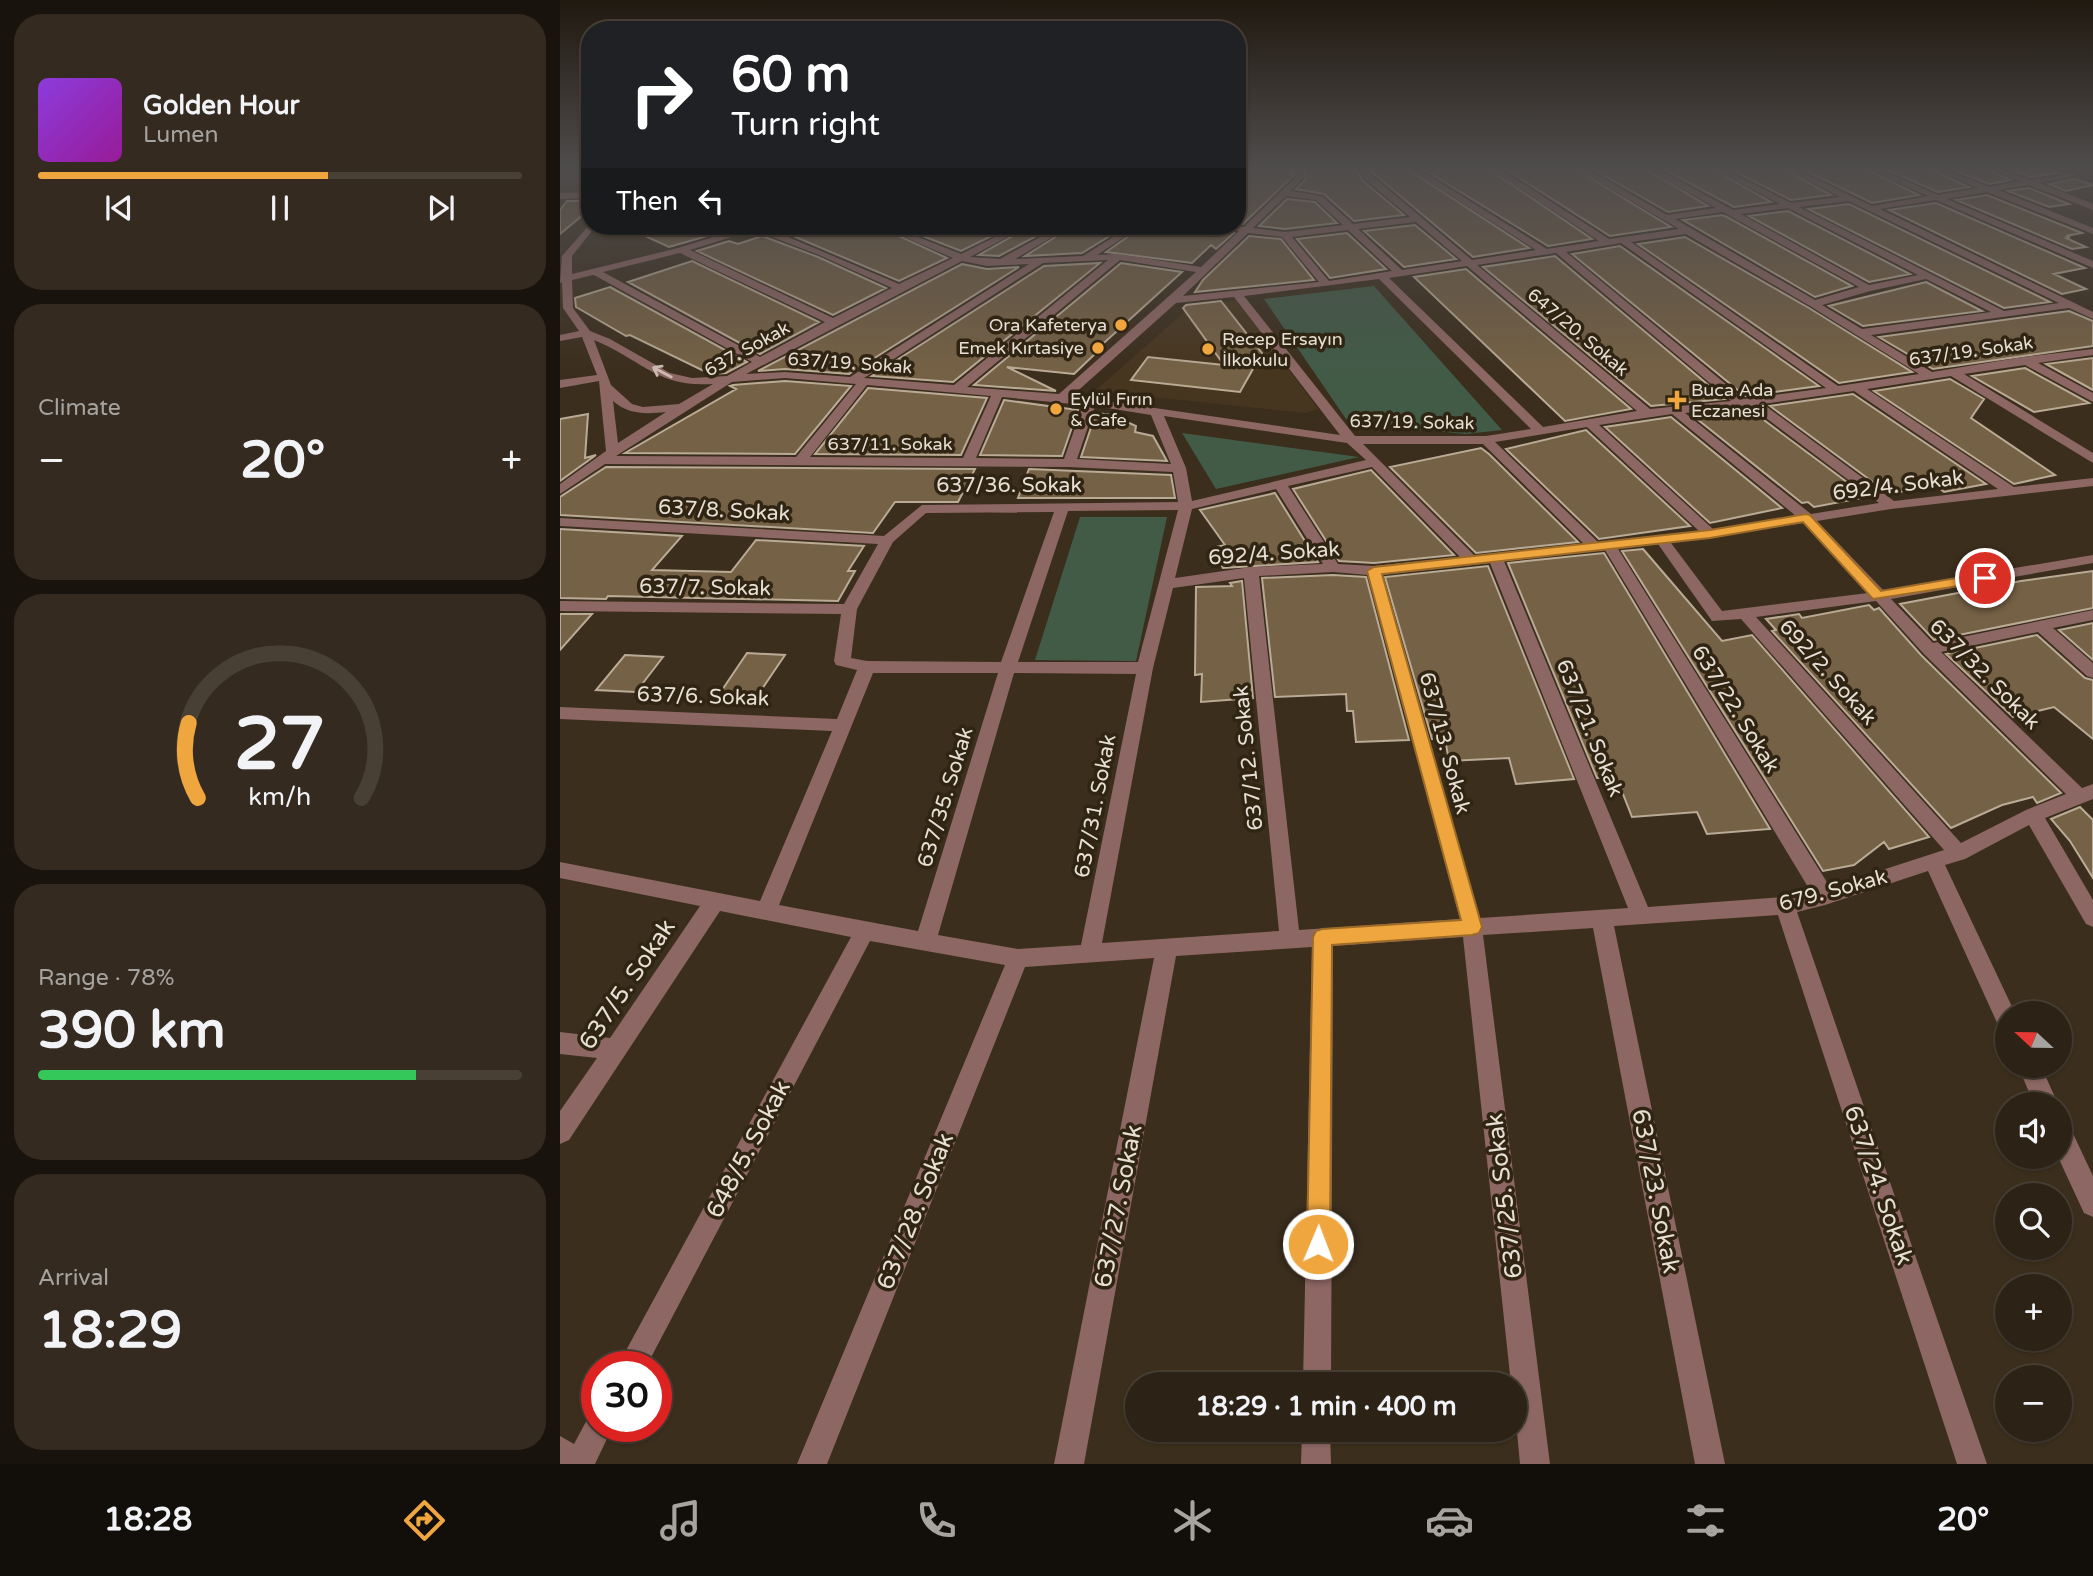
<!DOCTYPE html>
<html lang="en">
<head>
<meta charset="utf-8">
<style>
	:root { --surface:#2c2216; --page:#342a1f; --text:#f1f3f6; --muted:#a6a4a1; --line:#483f35; --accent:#f0a63e }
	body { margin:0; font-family:"Varela Round",sans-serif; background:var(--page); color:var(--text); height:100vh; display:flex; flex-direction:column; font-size:26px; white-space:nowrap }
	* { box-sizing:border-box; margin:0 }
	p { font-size:23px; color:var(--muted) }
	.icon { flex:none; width:38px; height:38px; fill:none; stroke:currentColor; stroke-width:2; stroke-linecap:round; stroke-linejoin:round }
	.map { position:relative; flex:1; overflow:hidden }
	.drawer { display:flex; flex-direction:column; gap:14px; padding:14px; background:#18130c; width:560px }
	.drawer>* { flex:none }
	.guide { position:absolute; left:21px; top:21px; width:665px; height:214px; border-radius:28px; box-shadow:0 2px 5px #0004,0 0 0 2px var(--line); background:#202124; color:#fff; overflow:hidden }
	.needle { width:46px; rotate:292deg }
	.tools { position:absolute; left:1435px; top:1001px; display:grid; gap:14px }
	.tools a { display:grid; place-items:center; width:77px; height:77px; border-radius:50%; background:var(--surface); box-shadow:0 2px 5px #0004,0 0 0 2px var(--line); font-size:35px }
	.speed { position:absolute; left:21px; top:1351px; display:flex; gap:14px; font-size:35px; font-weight:700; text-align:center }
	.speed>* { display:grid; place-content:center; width:91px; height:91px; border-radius:50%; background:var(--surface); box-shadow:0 2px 5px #0004,0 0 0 2px var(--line); line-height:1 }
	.speed .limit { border:10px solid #d22; background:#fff; color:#111 }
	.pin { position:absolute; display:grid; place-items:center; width:60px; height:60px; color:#fff; margin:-30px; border:4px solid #fff; border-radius:50%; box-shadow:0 2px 7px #0007 }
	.me { position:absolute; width:77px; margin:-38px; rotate:1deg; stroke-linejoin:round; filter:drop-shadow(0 0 5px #0008) }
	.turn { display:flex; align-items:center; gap:24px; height:147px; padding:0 35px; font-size:32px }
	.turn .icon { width:91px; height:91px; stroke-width:2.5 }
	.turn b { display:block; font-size:49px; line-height:60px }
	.then { display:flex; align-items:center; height:66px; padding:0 35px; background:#0003; gap:14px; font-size:26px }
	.big { font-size:52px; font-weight:700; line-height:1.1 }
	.drawer .card { flex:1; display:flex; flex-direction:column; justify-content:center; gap:10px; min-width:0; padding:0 24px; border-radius:28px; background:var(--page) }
	.drawer .dial { align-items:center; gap:0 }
	.dial svg { height:182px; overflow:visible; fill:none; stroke:var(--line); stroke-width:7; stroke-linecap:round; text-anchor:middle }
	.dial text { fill:var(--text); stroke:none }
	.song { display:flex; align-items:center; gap:21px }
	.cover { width:84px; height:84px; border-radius:10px; background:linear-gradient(135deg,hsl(270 70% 55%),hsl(300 70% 35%)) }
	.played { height:7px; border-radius:4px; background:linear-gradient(90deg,var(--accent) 60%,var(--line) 60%) }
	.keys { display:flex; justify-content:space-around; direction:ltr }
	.heat { display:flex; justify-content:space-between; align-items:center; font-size:38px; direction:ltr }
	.charge { height:10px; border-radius:5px; background:linear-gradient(90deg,#34c759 78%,var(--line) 0) }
	.trip { position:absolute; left:565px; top:1372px; width:402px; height:70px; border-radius:35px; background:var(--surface); box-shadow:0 2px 5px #0004,0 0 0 2px var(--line); font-weight:700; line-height:70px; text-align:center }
	.tab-bar { display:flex; height:112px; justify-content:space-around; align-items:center; background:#120e09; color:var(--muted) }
	.tab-bar .icon { width:49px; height:49px }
	.tab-bar .on { color:var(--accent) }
	.tab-bar b { font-size:32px; color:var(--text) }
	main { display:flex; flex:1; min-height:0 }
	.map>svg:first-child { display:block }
	.built { fill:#47361f }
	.green { fill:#425b47 }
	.building { fill:#756145; stroke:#baab96; stroke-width:2 }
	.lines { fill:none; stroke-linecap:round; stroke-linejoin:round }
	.minor { fill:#8d6764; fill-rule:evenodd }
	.oneway { stroke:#ccbbb2 }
	.route { fill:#f0a63e; stroke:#9c6c28; stroke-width:2 }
	.poi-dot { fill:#f0a63e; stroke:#302413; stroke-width:2.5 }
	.labels { text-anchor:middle; stroke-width:7; stroke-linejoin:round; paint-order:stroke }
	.far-poi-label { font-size:18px; fill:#e7dfd4; stroke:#302413; text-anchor:start }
	.far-street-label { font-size:18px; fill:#e7dfd4; stroke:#302413 }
	.street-label { font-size:21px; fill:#e7dfd4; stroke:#302413 }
	.near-street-label { font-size:24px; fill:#e7dfd4; stroke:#302413 }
</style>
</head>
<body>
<main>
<section class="drawer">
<div class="card">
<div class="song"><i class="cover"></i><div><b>Golden Hour</b><p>Lumen</p></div></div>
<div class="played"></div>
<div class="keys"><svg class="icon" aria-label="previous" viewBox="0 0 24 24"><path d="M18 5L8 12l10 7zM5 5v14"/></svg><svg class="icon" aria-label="pause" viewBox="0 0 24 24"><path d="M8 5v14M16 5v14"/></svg><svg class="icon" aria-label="next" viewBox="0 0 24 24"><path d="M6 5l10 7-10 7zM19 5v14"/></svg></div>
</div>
<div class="card"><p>Climate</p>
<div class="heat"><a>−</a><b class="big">20°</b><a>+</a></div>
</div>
<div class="card dial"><svg viewBox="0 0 100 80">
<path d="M14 69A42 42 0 1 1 86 69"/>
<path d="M14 69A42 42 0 0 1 10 36" stroke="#f0a63e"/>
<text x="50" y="56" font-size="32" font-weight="700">27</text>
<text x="50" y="72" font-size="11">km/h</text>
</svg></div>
<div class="card"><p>Range · 78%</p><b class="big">390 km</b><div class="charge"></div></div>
<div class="card"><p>Arrival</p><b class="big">18:29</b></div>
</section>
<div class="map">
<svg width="1533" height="1464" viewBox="0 0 1533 1464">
	<rect width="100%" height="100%" fill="#3b2e1d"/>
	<path class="built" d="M677 300 758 409 745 413 535 391 630 307Z"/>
	<path class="green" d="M814 286 942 430 906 434 800 424 786 419 704 299Z
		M622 433 799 457 656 489Z
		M520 517H607L576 661 475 660Z"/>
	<path class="building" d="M695 167H731L733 176 683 224H677V168Z
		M744 167H795L803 181 844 215 794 221 764 194 736 189 746 179Z
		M809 167H844L969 248 913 257 813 173Z
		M860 167H926L1032 239 988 246Z
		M942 167H1012L1111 227 1050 236Z
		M1029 167H1082L1148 206 1108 212Z
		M1099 167H1148L1211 202 1174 207Z
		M1166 167H1220L1271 195 1231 200Z
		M1238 167H1301L1359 195 1312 203Z
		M1320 167H1366L1409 187 1378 192Z
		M1386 167H1423L1451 180 1429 184Z
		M1444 167H1484L1499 173 1470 177Z
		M1515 179 1533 185 1506 191 1489 184Z
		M1469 188 1509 204 1489 207 1448 191Z
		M1427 195 1522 233 1506 236 1510 237 1506 238 1526 247 1512 249 1396 200Z
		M727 199 755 202 777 223 725 229 699 226Z
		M7 201H30V209L0 234V210Z
		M1376 203 1525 268 1494 274 1526 289 1502 294 1329 210Z
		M1289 204 1490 302 1444 308 1248 209Z
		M1228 211 1350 274 1309 282 1189 216Z
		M1162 215 1167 217 1292 286 1255 297 1123 220Z
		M855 225 896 259 844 267 804 231Z
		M118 226H135L154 234 109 247 85 236Z
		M234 226H317L387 258 339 281 219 230Z
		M337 226H452L401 251Z
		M470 226H495L439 256 419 255Z
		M513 226H566L522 253 465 256Z
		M583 226H652L674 233 656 249 651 245 632 263 546 252Z
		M787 233 826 269 770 278 737 239Z
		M202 236 258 257 326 288 273 315 137 251 169 241 178 244Z
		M689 236 721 239 754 280 635 292 643 280Z
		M1125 237 1249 308 1352 372 1279 383 1078 244Z
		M1060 246 1259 386 1185 396 1012 254Z
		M995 256 1165 399 1091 406 923 267Z
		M132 261 259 322 200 354 68 282Z
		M540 263 393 382 312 376 484 266Z
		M561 263 622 272 535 351 537 352 514 374 447 367 496 391 414 385Z
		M402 264 427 269 459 267 289 374 225 369 198 371Z
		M906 269 1071 409 1005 421 854 277Z
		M1366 282 1422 311 1303 326 1269 306Z
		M50 287 187 362 166 373 150 374 70 335 66 336 16 307 15 298Z
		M661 301 702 353 680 392 571 380 588 357 664 365 623 308 626 305Z
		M1509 311 1533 321V346L1373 369 1319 337Z
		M1533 358V390L1486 364Z
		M1465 368 1529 403 1474 412 1412 376Z
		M1390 379 1424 399 1411 418 1495 475 1454 484 1314 391Z
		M225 381 291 386 235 454 65 453 176 389 170 386 173 385Z
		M308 388 427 398 401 455 255 454Z
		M1293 394 1426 484 1384 492 1375 485 1329 494 1210 406Z
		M444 400 518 410 502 456 420 455Z
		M1189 409 1307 497 1254 507 1248 502 1242 503 1132 415Z
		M536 413 552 415 576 426 575 432 593 436 607 461 521 457Z
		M28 414 25 458 36 455 0 481V419Z
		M1111 417 1222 508 1150 523 1045 427Z
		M1026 430 1130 526 1039 539 946 449Z
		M921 448 929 454 1018 542 916 553 830 467Z
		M46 467 415 469 398 502H335L313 533 0 515V497Z
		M469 469 611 475 615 498H458Z
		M811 470 894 555 814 563 779 561 733 489Z
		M715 493 758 562 663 568 652 548 665 545 640 510Z
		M0 529 122 536 92 570 171 572 196 540 304 546 288 571H295L278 601 48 596 46 599 0 598Z
		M1083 549 1162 641 1192 635 1369 837 1329 849 1324 842 1294 865 1263 871 1062 551Z
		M1044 553 1210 829 1147 834 1137 812 1072 817 1059 784H1053L1051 777 1037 778 948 563Z
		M928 566 1014 779 956 784 949 758 889 761 885 739H872L825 577Z
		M1533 571V608L1374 640 1340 604 1461 581Z
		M773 575 806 577 849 740 796 742 793 711H787L786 694 715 697 702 578Z
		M682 581 693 698 641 702 642 674 635 675 636 587 672 586 670 583Z
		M1309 605 1314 610 1319 608 1361 655 1501 793 1477 803 1473 797 1442 805 1391 828 1212 631 1216 630 1206 619 1239 614 1242 618Z
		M0 614H32L0 650Z
		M1533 623V660L1499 630Z
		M1477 635 1525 678 1533 680V739L1494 707 1453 717 1386 654Z
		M187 653 225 655 198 695 160 693Z
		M65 655 103 657 76 692 36 690Z
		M1520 807 1533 820V878L1510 841 1491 819Z"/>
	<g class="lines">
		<path class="minor" d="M733 167H741L744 177 730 191 762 196 793 224 850 217 805 179 798 167H806L811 175 912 260 976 250 846 167H855L987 249 1039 241 928 167H937L1049 239 1119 229 1014 167H1024L1107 215 1156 208 1084 167H1094L1173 210 1220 204 1150 167H1160L1231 203 1280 197 1222 167H1232L1312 206 1368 196 1303 167H1314L1378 195 1418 188 1368 167H1379L1429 187 1460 181 1426 167H1437L1470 180 1515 173 1519 175 1480 183 1533 204V210L1469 185 1438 190 1533 228V234L1427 192 1387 199 1533 261V268L1376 200 1320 209 1533 312V319L1509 308 1311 335 1372 372 1463 357 1533 349V355L1478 363 1533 393V402L1465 365 1404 374 1533 453V463L1391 376 1307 389 1454 487 1533 478V486L1331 509 1257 521 1323 590 1533 555V563L1331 599 1373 643 1533 610V620L1493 628 1533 663V678L1527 676 1478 632 1381 652 1522 788 1533 784V799L1485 818 1533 900V927L1526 924 1469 825 1405 859 1385 865 1455 1013H1447V1030L1439 1027 1368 871 1265 905 1237 912 1427 1464H1397L1218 915 1054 926 1165 1464H1135L1033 928 923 935 990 1464H960L956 1421V1384H951L903 937 773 946 771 1384H743L752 947 616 956 524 1464H494L594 958 465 967 267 1464H237L445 965 310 941 86 1367H57L291 937 160 911 9 1140 0 1144V1111L37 1058 0 1054V1032L50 1038 140 906 0 878V862L200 901 272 731 0 719V707L277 719 297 670 276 665 274 661 281 614 0 611V601L284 604 318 544 0 526V518L324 536 362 505 618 502 613 472 509 467 45 464 0 494V484L46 451 39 381 0 388V380L37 375 22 337 0 341V335L19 331 3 308 2 282 0 283 2 256 30 224 36 226 12 256V274L118 248 189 226H202L339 284 393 258 319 226H330L401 254 457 226H468L410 257 440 259 500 226H511L455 259 523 256 571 226H581L537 255 558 254 641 267 679 231 655 226 684 227 736 177ZM726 196 756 200 783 225 725 232 693 228ZM1289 201 1499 303 1444 311 1239 207ZM1228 208 1358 275 1309 285 1181 214ZM1163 212 1168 215 1299 287 1255 300 1115 219ZM856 222 902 261 842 270 798 229ZM194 230 259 255 332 288 273 318 130 250ZM788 230 832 271 769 281 732 237ZM688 233 722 237 759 282 623 296ZM1126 234 1250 306 1359 374 1278 386 1071 242ZM1061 243 1266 388 1184 399 1006 252ZM120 253 265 322 200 357 43 272ZM996 253 1171 401 1090 409 917 265ZM548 260 394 385 304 378 483 263ZM560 260 636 272 499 394 407 387ZM402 261 427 266 469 264 290 377 225 372 186 374ZM907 266 1077 411 983 427 829 278ZM33 275H34L192 362 167 376 132 378 110 373 50 339 30 331 13 308 12 280ZM819 279 971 429 926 436H795L684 296ZM1366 279 1431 312 1302 329 1262 305 1310 291ZM674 297 780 435 512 396 616 303ZM34 340C81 359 97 388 153 384L119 404 83 407 72 404 51 385ZM225 378 296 384 236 457 56 456 172 382ZM307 385 431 396 403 458 250 457ZM1294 391 1438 489 1334 501 1203 404ZM442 397 523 405 504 459 416 458ZM53 401C69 415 86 414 106 412L58 443ZM535 406 591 415 611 464 517 459ZM1190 406 1319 503 1251 514 1125 413ZM1112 414 1236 516 1153 529 1039 425ZM604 416 787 443 806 460 632 501 626 468ZM1027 427 1139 531 1038 542 935 442ZM803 444H923L1024 544 915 556ZM812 467 900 557 814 566 778 564 728 486ZM716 489 763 564 691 567 615 578 632 509ZM618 510 578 662H458L508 511ZM494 512 441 662 307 661 291 658 297 609 333 542 366 513ZM1244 523 1308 593 1162 611 1111 543ZM1098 544 1152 621 1181 619 1384 850 1270 887 1058 549ZM1045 550 1251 892 1225 897 1088 907 944 561ZM930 563 1068 908 920 918 822 575ZM773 572 808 575 900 919 739 930 699 576ZM684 578 719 931 542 943 593 668 613 588ZM1316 601 1363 653 1506 794 1466 810 1401 843 1196 617ZM313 673H438L358 931 219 905ZM454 673 576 674 521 945 458 949 378 935Z
			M30 192V198L0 199V193Z
			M1458 1066H1481L1498 1104H1474Z
			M1500 1121 1509 1125 1533 1176V1217L1524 1213 1498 1157Z
			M37 1412V1426H53L35 1464H0V1436L14 1444 29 1416Z
			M742 1430H770L771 1464H741Z"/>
	</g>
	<defs><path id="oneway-shaft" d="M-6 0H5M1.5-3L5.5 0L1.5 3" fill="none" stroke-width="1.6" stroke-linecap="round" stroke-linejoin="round" transform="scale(1.75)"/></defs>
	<use class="oneway" href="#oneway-shaft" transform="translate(102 372) rotate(-152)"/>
	<linearGradient id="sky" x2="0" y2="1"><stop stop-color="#201910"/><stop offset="0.45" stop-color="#4f4c4c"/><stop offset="1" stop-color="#4f4c4c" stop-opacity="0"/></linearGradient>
	<rect width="1533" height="372" fill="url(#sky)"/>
	<path class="route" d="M1246 514 1250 515 1321 591 1425 573 1432 578 1425 582 1313 599 1243 522 1150 538 822 574 922 927 919 933 912 935 772 945 770 1244 767 1253 758 1256 750 1253 747 1244 753 937 756 931 762 929 901 920 807 571 814 567 1150 530Z"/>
	<g class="poi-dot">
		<circle cx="561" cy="325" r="7"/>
		<circle cx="538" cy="348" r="7"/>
		<circle cx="648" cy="349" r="7"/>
		<path d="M1113.5 389.5h7v7h7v7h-7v7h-7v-7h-7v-7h7z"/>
		<circle cx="496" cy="409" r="7"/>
	</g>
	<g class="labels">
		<g class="far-poi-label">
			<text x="547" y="331" text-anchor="end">Ora Kafeterya</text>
			<text x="662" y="345">Recep Ersayın<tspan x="662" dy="21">İlkokulu</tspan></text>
			<text x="524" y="354" text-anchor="end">Emek Kırtasiye</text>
			<text x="1131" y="396">Buca Ada<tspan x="1131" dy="21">Eczanesi</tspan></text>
			<text x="510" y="405">Eylül Fırın<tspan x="510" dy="21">&amp; Cafe</tspan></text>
		</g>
		<g class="far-street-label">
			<text transform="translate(1018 332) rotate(40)" y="6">647/20. Sokak</text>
			<text transform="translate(187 349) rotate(-29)" y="6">637. Sokak</text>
			<text transform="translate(1411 351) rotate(-8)" y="6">637/19. Sokak</text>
			<text transform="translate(290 363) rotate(4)" y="6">637/19. Sokak</text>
			<text transform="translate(852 422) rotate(1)" y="6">637/19. Sokak</text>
			<text x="330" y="450">637/11. Sokak</text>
		</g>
		<g class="street-label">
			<text x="449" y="492">637/36. Sokak</text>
			<text transform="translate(1338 485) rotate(-7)" y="7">692/4. Sokak</text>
			<text transform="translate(164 510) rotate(3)" y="7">637/8. Sokak</text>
			<text transform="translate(714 553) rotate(-4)" y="7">692/4. Sokak</text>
			<text transform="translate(145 587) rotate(1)" y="7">637/7. Sokak</text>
			<text transform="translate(1268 672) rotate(48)" y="7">692/2. Sokak</text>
			<text transform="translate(1425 674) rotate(45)" y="7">637/32. Sokak</text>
			<text transform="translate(143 696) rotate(2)" y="7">637/6. Sokak</text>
			<text transform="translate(1176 709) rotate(58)" y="7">637/22. Sokak</text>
			<text transform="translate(1030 728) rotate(68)" y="7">637/21. Sokak</text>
			<text transform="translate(885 743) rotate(75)" y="7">637/13. Sokak</text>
			<text transform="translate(688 758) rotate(-96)" y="7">637/12. Sokak</text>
			<text transform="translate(385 797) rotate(-73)" y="7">637/35. Sokak</text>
			<text transform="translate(535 806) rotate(-79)" y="7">637/31. Sokak</text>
			<text transform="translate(1273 890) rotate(-15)" y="7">679. Sokak</text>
		</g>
		<g class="near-street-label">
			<text transform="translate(67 984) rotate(-56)" y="8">637/5. Sokak</text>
			<text transform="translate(188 1149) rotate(-62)" y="8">648/5. Sokak</text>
			<text transform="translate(1319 1185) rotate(71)" y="8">637/24. Sokak</text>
			<text transform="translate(1096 1191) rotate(79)" y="8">637/23. Sokak</text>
			<text transform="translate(944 1196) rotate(-97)" y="8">637/25. Sokak</text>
			<text transform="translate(558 1206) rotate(-79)" y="8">637/27. Sokak</text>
			<text transform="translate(355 1211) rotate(-68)" y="8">637/28. Sokak</text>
		</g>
	</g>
</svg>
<div class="tools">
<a><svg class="needle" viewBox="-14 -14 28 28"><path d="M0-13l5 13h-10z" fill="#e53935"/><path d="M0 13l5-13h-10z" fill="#a6a4a1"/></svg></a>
<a><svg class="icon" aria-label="sound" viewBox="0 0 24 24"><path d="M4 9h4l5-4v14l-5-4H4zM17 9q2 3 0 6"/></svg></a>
<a><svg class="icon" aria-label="search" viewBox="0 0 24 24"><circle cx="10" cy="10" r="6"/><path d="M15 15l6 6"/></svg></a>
<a>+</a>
<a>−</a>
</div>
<div class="speed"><div class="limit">30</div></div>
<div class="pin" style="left:1425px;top:578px;background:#d93025"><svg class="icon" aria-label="arrive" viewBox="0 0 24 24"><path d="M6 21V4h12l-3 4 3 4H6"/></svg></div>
<svg class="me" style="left:758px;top:1244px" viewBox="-20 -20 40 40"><circle r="17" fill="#f0a63e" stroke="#fff" stroke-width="3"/><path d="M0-11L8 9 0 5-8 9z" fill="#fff"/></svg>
<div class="trip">18:29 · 1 min · 400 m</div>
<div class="guide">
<div class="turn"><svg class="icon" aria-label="right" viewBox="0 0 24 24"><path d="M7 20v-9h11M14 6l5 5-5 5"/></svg><div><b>60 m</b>Turn right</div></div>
<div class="then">Then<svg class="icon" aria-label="left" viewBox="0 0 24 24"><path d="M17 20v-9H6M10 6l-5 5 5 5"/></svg></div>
</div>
</div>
</main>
<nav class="tab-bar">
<b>18:28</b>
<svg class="icon on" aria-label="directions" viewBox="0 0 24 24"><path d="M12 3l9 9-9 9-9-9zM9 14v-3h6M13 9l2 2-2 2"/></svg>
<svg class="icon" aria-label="music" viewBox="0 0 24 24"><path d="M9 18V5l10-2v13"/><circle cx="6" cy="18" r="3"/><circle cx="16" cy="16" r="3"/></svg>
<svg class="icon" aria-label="phone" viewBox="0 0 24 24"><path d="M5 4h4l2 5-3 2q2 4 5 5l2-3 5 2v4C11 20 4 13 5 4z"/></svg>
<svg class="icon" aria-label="climate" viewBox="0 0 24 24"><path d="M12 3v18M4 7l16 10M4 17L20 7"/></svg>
<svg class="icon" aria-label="car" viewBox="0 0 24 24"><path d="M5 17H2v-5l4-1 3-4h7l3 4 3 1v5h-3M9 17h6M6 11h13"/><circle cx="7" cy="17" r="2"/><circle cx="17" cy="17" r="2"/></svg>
<svg class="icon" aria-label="filters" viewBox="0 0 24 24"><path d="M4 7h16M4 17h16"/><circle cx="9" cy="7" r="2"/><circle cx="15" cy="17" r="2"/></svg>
<b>20°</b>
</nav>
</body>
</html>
